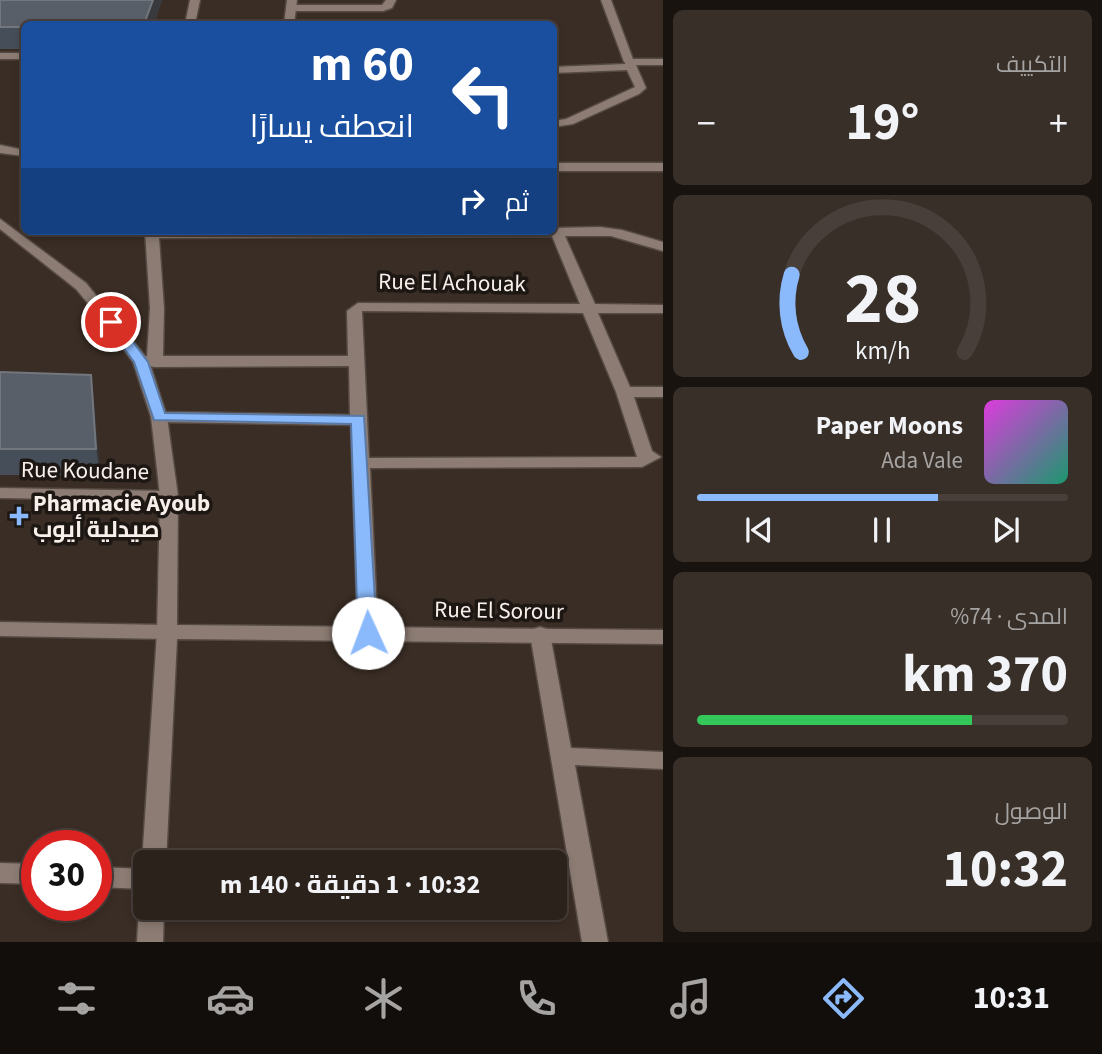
<!DOCTYPE html>
<html lang="ar">
<head>
<meta charset="utf-8">
<style>
	:root { --surface:#2c221c; --page:#382f29; --text:#f1f3f6; --muted:#a6a4a3; --line:#483f3b; --accent:#8bbafc }
	body { margin:0; font-family:"Source Sans 3",Cairo,sans-serif; background:var(--page); color:var(--text); direction:rtl; height:100vh; display:flex; flex-direction:column; font-size:26px; white-space:nowrap }
	* { box-sizing:border-box; margin:0 }
	p { font-size:23px; color:var(--muted) }
	.icon { flex:none; width:38px; height:38px; fill:none; stroke:currentColor; stroke-width:2; stroke-linecap:round; stroke-linejoin:round }
	.map { position:relative; flex:1; overflow:hidden; direction:ltr }
	.side { display:flex; flex-direction:column; gap:10px; padding:10px; background:#18130f; width:439px }
	.side>* { flex:none }
	.hud { position:absolute; left:21px; top:21px; width:536px; height:214px; border-radius:10px; box-shadow:0 4px 10px #0003,0 0 0 2px var(--line); direction:rtl; background:#1a4fa0; color:#fff; overflow:hidden }
	.speed { position:absolute; left:21px; top:830px; display:flex; gap:14px; font-size:35px; font-weight:700; text-align:center }
	.speed>* { display:grid; place-content:center; width:91px; height:91px; border-radius:50%; background:var(--surface); box-shadow:0 4px 10px #0003,0 0 0 2px var(--line); line-height:1 }
	.speed .limit { border:10px solid #d22; background:#fff; color:#111 }
	.pin { position:absolute; display:grid; place-items:center; width:60px; height:60px; color:#fff; margin:-30px; border:4px solid #fff; border-radius:50%; box-shadow:0 2px 7px #0007 }
	.me { position:absolute; width:77px; margin:-38px; rotate:358deg; stroke-linejoin:round; filter:drop-shadow(0 0 5px #0008) }
	.turn { display:flex; align-items:center; gap:24px; height:147px; padding:0 28px; font-size:32px }
	.turn .icon { width:91px; height:91px; stroke-width:2.5 }
	.turn b { display:block; font-size:49px; line-height:60px }
	.then { display:flex; align-items:center; height:66px; padding:0 28px; background:#0003; gap:14px; font-size:26px }
	.big { font-size:52px; font-weight:700; line-height:1.1 }
	.side .tile { flex:1; display:flex; flex-direction:column; justify-content:center; gap:10px; min-width:0; padding:0 24px; border-radius:10px; background:var(--page) }
	.side .dial { align-items:center; gap:0 }
	.dial svg { height:182px; overflow:visible; fill:none; stroke:var(--line); stroke-width:7; stroke-linecap:round; text-anchor:middle }
	.dial text { fill:var(--text); stroke:none }
	.song { display:flex; align-items:center; gap:21px }
	.cover { width:84px; height:84px; border-radius:10px; background:linear-gradient(135deg,hsl(300 70% 55%),hsl(160 70% 35%)) }
	.played { height:7px; border-radius:4px; background:linear-gradient(90deg,var(--accent) 65%,var(--line) 65%) }
	.keys { display:flex; justify-content:space-around; direction:ltr }
	.heat { display:flex; justify-content:space-between; align-items:center; font-size:38px; direction:ltr }
	.charge { height:10px; border-radius:5px; background:linear-gradient(90deg,#34c759 74%,var(--line) 0) }
	.trip { position:absolute; left:133px; top:850px; width:434px; height:70px; border-radius:10px; background:var(--surface); box-shadow:0 4px 10px #0003,0 0 0 2px var(--line); font-weight:700; line-height:70px; text-align:center; direction:rtl }
	.menu { display:flex; height:112px; justify-content:space-around; align-items:center; background:#120e0b; color:var(--muted) }
	.menu .icon { width:49px; height:49px }
	.menu .current { color:var(--accent) }
	.menu b { font-size:32px; color:var(--text) }
	main { display:flex; flex:1; min-height:0 }
	.map>svg:first-child { display:block }
	.lines { fill:none; stroke-linecap:round; stroke-linejoin:round }
	.service-casing { stroke:#554943; stroke-width:3 }
	.minor-casing { stroke:#554943; stroke-width:3 }
	.tertiary-casing { stroke:#554943; stroke-width:3 }
	.service { fill:#8c7c73; fill-rule:evenodd }
	.minor { fill:#8c7c73; fill-rule:evenodd }
	.tertiary { fill:#8c7c73; fill-rule:evenodd }
	.wall { fill:#464e59 }
	.shaded-wall { fill:#393a3e }
	.building { fill:#595f69; stroke:#72767d; stroke-width:2 }
	.route { fill:#8bbafc; stroke:#5a79a4; stroke-width:2 }
	.poi-dot { fill:#8bbafc; stroke:#1d1713; stroke-width:2.5 }
	.labels { text-anchor:middle; stroke-width:7; stroke-linejoin:round; paint-order:stroke }
	.street-label { font-size:23px; fill:#f8efea; stroke:#1d1713 }
	.poi-label { font-size:23px; font-weight:bold; fill:#f8efea; stroke:#1d1713; text-anchor:start }
</style>
</head>
<body>
<main>
<section class="side">
<div class="tile"><p>التكييف</p>
<div class="heat"><a>−</a><b class="big">19°</b><a>+</a></div>
</div>
<div class="tile dial"><svg viewBox="0 0 100 80">
<path d="M14 69A42 42 0 1 1 86 69"/>
<path d="M14 69A42 42 0 0 1 10 35" stroke="#8bbafc"/>
<text x="50" y="56" font-size="32" font-weight="700">28</text>
<text x="50" y="72" font-size="11">km/h</text>
</svg></div>
<div class="tile">
<div class="song"><i class="cover"></i><div><b>Paper Moons</b><p>Ada Vale</p></div></div>
<div class="played"></div>
<div class="keys"><svg class="icon" aria-label="previous" viewBox="0 0 24 24"><path d="M18 5L8 12l10 7zM5 5v14"/></svg><svg class="icon" aria-label="pause" viewBox="0 0 24 24"><path d="M8 5v14M16 5v14"/></svg><svg class="icon" aria-label="next" viewBox="0 0 24 24"><path d="M6 5l10 7-10 7zM19 5v14"/></svg></div>
</div>
<div class="tile"><p>المدى · 74%</p><b class="big">370 km</b><div class="charge"></div></div>
<div class="tile"><p>الوصول</p><b class="big">10:32</b></div>
</section>
<div class="map">
<svg width="663" height="942" viewBox="0 0 663 942">
	<rect width="100%" height="100%" fill="#3a2d25"/>
	<g class="lines">
		<defs>
			<path id="service" d="M386 0H396L392 8 383 11H292L287 8 292 5H382Z
				M601 0H611L634 62 633 64 624 62Z"/>
			<path id="minor" d="M190 0H200L195 24H185Z
				M287 0H297L294 24H284Z
				M0 53H24V59H0Z
				M629 59H663V65H636L646 88 639 94 573 124 553 127V121L566 119 635 87 627 70 553 73V67L625 64V60Z
				M0 145 24 150V156L0 153Z
				M553 163H663V171H553Z
				M600 227 622 230 663 242V251L611 236H565L595 304 663 305V313H598L630 387H663V397H634L652 451 661 457 642 467 370 468 378 633 375 638H361L358 633 351 425 159 422 151 417 159 412 350 415 349 366 155 367 135 364 133 361 135 358 147 356 150 308 145 231H553V228ZM552 236 580 304 358 303 347 311 348 356H163L164 308 159 238ZM362 311 583 313 616 392 637 457 369 458Z
				M0 488 169 491 178 496 169 501 0 498Z
				M0 622 167 625 174 627 177 632 174 637 167 639 0 636Z
				M540 627 547 629 550 634 571 748 663 752V769L575 765 608 942H582L530 634 533 629Z
				M0 863 37 864V884L0 883Z
				M96 867 145 869V889L96 887Z"/>
			<path id="tertiary" d="M0 219 86 283 149 361 167 417 178 496 177 625 663 630V644L177 639 166 863H145V870L142 863 157 632 160 496 151 417 133 362 106 325 76 289 0 229Z
				M145 900V908H164L163 942H137L139 908Z"/>
		</defs>
		<use href="#service" class="service-casing"/>
		<use href="#minor" class="minor-casing"/>
		<use href="#tertiary" class="tertiary-casing"/>
		<use href="#service" class="service"/>
		<use href="#minor" class="minor"/>
		<use href="#tertiary" class="tertiary"/>
	</g>
	<path class="wall" d="M0 0H162L154 24H24V49H0Z
		M0 372 91 375 100 475H0Z"/>
	<path class="shaded-wall" d="M153 0H162L154 24H144Z
		M91 375 94 400 100 475 96 449Z"/>
	<path class="building" d="M0 0H153L144 24H24V27H0Z
		M0 372 91 375 96 449H0Z"/>
	<path class="route" d="M111 318 116 319 148 362 165 413 364 416 377 633 374 638H361L358 633 351 424 154 420 134 362 105 322Z"/>
	<path class="poi-dot" d="M15.5 505.5h7v7h7v7h-7v7h-7v-7h-7v-7h7z"/>
	<g class="labels">
		<g class="street-label">
			<text transform="translate(452 282) rotate(1)" y="8">Rue El Achouak</text>
			<text transform="translate(85 470) rotate(1)" y="8">Rue Koudane</text>
			<text transform="translate(499 610) rotate(1)" y="8">Rue El Sorour</text>
		</g>
		<g class="poi-label">
			<text x="33" y="511">Pharmacie Ayoub<tspan x="33" dy="26">صيدلية أيوب</tspan></text>
		</g>
	</g>
</svg>
<div class="speed"><div class="limit">30</div></div>
<div class="pin" style="left:111px;top:322px;background:#d93025"><svg class="icon" aria-label="arrive" viewBox="0 0 24 24"><path d="M6 21V4h12l-3 4 3 4H6"/></svg></div>
<svg class="me" style="left:368px;top:633px" viewBox="-20 -20 40 40"><circle r="19" fill="#fff"/><path d="M0-13L10 11 0 6-10 11z" fill="#8bbafc"/></svg>
<div class="trip">10:32 · 1 دقيقة · 140 m</div>
<div class="hud">
<div class="turn"><svg class="icon" aria-label="left" viewBox="0 0 24 24"><path d="M17 20v-9H6M10 6l-5 5 5 5"/></svg><div><b>60 m</b>انعطف يسارًا</div></div>
<div class="then">ثم<svg class="icon" aria-label="right" viewBox="0 0 24 24"><path d="M7 20v-9h11M14 6l5 5-5 5"/></svg></div>
</div>
</div>
</main>
<nav class="menu">
<b>10:31</b>
<svg class="icon current" aria-label="directions" viewBox="0 0 24 24"><path d="M12 3l9 9-9 9-9-9zM9 14v-3h6M13 9l2 2-2 2"/></svg>
<svg class="icon" aria-label="music" viewBox="0 0 24 24"><path d="M9 18V5l10-2v13"/><circle cx="6" cy="18" r="3"/><circle cx="16" cy="16" r="3"/></svg>
<svg class="icon" aria-label="phone" viewBox="0 0 24 24"><path d="M5 4h4l2 5-3 2q2 4 5 5l2-3 5 2v4C11 20 4 13 5 4z"/></svg>
<svg class="icon" aria-label="climate" viewBox="0 0 24 24"><path d="M12 3v18M4 7l16 10M4 17L20 7"/></svg>
<svg class="icon" aria-label="car" viewBox="0 0 24 24"><path d="M5 17H2v-5l4-1 3-4h7l3 4 3 1v5h-3M9 17h6M6 11h13"/><circle cx="7" cy="17" r="2"/><circle cx="17" cy="17" r="2"/></svg>
<svg class="icon" aria-label="filters" viewBox="0 0 24 24"><path d="M4 7h16M4 17h16"/><circle cx="9" cy="7" r="2"/><circle cx="15" cy="17" r="2"/></svg>
</nav>
</body>
</html>
